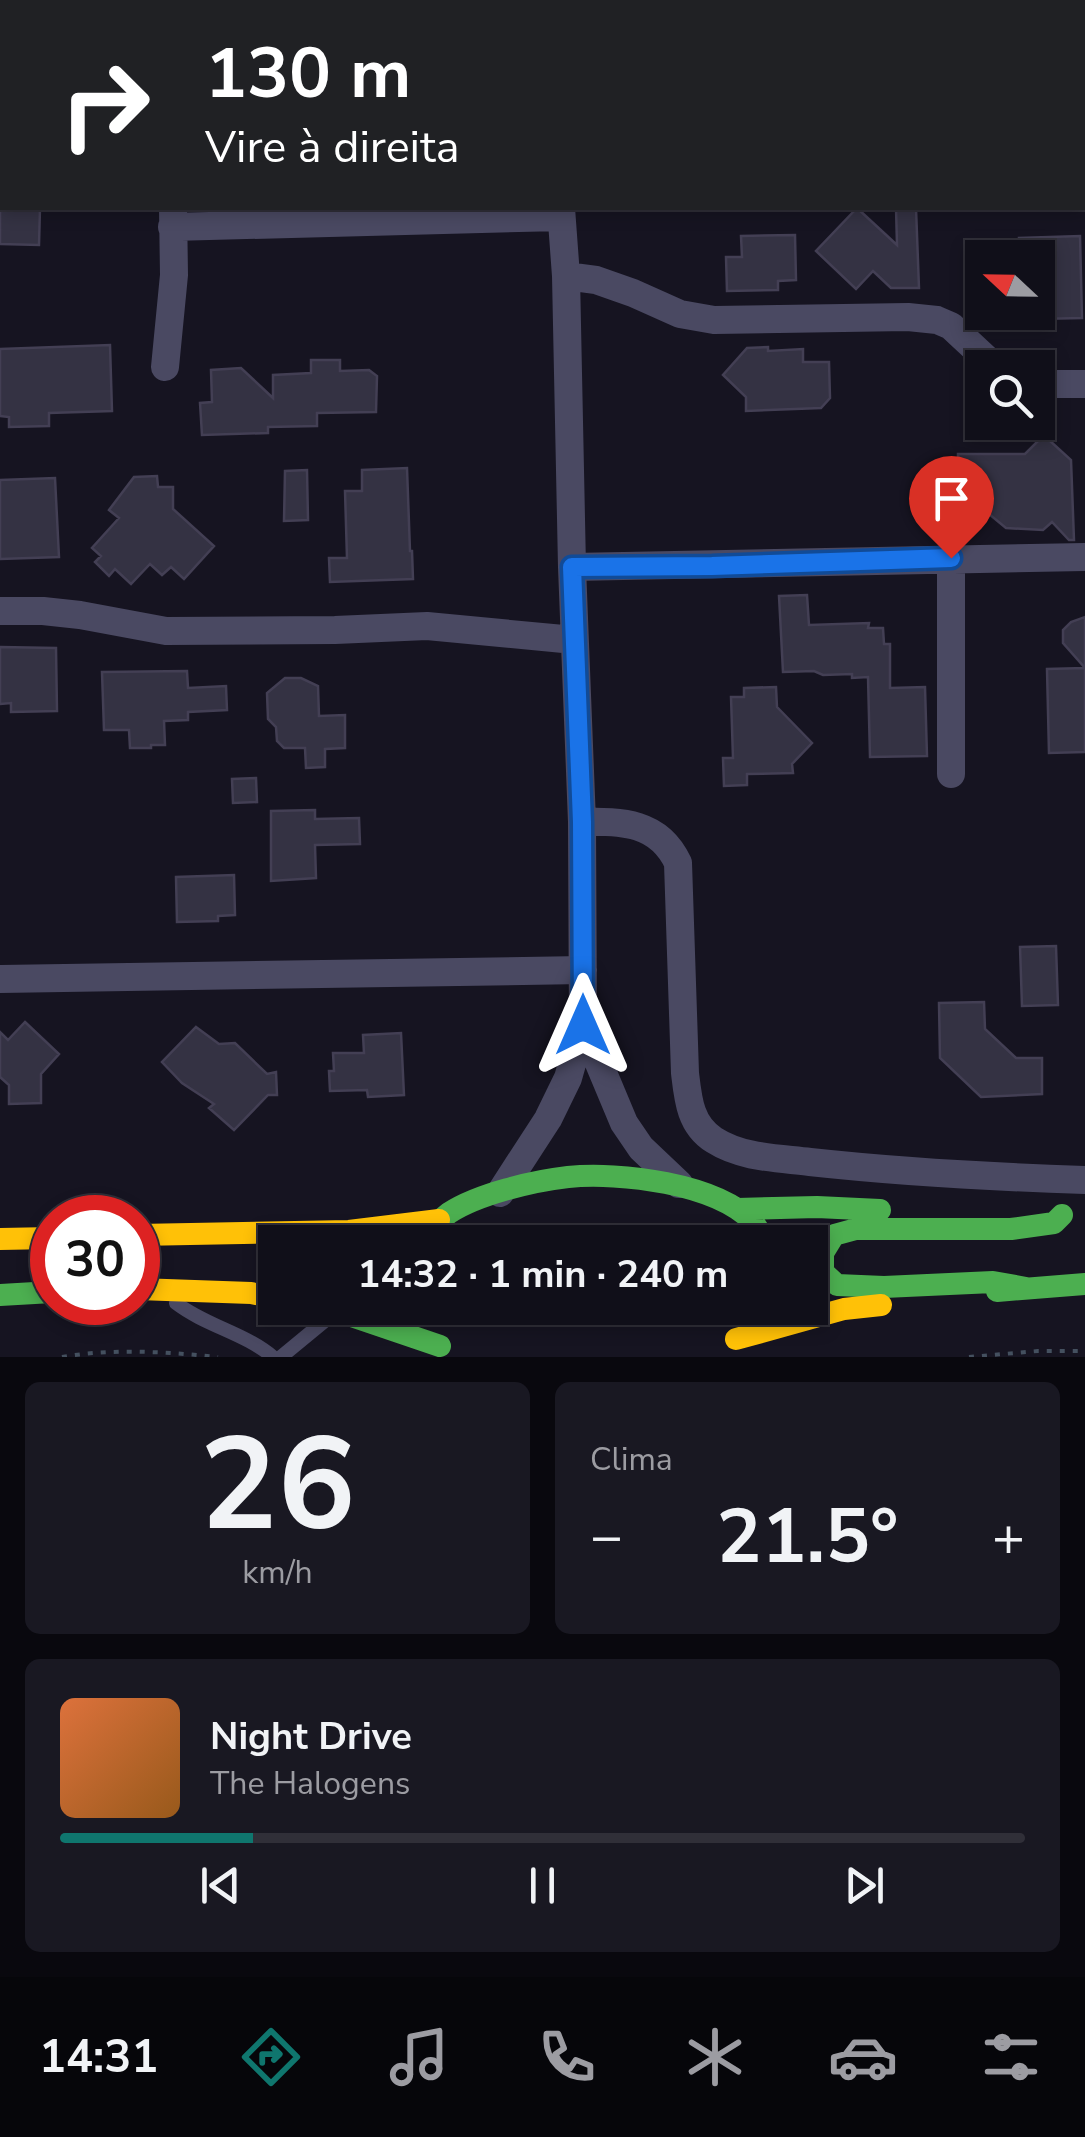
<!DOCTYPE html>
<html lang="pt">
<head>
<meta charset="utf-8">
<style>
	:root { --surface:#100f19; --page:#191822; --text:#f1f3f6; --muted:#9c9ca2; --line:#302f38; --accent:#0f766e }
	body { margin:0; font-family:"Nunito Sans",sans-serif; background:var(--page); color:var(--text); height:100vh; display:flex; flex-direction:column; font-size:38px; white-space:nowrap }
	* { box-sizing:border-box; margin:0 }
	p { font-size:32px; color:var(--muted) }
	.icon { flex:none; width:55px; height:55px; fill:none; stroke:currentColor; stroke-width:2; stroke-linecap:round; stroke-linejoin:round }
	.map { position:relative; height:1357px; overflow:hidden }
	.sheet { display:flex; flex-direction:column; gap:25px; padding:25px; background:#09080e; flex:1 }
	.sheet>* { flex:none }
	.banner { position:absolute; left:0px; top:0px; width:1085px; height:210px; box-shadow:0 5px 15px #0003,0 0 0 2px var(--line); background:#202124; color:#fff; overflow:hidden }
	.needle { width:65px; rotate:292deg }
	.fabs { position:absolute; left:965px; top:240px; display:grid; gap:20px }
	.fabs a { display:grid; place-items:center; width:90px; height:90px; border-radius:0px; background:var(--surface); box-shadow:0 5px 15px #0003,0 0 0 2px var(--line); font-size:50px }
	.speed { position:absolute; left:30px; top:1195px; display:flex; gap:20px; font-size:50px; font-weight:700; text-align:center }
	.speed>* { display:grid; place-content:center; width:130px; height:130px; border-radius:50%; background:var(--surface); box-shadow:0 5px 15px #0003,0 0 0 2px var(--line); line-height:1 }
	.speed .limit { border:15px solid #d22; background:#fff; color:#111 }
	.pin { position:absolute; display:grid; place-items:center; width:85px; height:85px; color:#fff; margin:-102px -42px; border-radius:50% 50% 50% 0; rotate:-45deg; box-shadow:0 0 10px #0007 }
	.pin .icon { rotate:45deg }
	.me { position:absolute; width:110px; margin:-55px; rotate:0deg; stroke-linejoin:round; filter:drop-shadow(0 0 8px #0008) }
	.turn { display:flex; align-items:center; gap:35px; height:210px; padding:0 40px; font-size:45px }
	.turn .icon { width:130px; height:130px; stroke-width:2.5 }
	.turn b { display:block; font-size:70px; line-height:85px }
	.big { font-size:75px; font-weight:700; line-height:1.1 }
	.sheet .widget { flex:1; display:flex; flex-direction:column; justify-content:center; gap:15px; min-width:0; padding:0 35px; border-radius:15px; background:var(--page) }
	.sheet .dial { align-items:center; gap:0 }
	.dial b { font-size:130px; line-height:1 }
	.song { display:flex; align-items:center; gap:30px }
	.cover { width:120px; height:120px; border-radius:15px; background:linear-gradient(135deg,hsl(20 70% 55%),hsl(30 70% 35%)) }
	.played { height:10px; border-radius:5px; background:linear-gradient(90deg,var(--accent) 20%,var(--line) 20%) }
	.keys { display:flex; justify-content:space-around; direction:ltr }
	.heat { display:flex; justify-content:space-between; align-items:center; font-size:55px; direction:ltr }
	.sheet .tiles { flex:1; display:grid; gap:25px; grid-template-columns:1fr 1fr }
	.widget:last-child { grid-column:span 2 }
	.trip { position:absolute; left:258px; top:1225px; width:570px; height:100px; border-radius:0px; background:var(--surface); box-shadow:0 5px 15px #0003,0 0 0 2px var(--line); font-weight:700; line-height:100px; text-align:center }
	.tabs { display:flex; height:160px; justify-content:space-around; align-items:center; background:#06060a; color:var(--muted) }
	.tabs .icon { width:70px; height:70px }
	.tabs .current { color:var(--accent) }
	.tabs b { font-size:45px; color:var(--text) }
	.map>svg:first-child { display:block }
	.building { fill:#343243; stroke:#433f54; stroke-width:2.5 }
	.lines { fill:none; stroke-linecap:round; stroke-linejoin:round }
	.path { stroke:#44505f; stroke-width:4; stroke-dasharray:5 8; stroke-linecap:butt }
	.lane { stroke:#4a4962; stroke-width:14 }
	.street { stroke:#4a4962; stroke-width:28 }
	.fast { stroke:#4caf50; stroke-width:22 }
	.slow { stroke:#ffc107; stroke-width:22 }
	.route-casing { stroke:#114b97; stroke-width:25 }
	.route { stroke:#1a73e8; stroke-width:18 }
</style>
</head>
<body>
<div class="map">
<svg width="1085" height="1357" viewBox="0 0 1085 1357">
	<rect width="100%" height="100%" fill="#161421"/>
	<path class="building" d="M0 208H40L39 245 0 244Z
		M857 208 897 245 896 208H916L919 288H891L873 271 856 289 816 251Z
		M795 235 796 280 778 281V290L727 291 726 257H742L741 236Z
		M1080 236 1082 318 1038 319V258H1020L1019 238Z
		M110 345 112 411 49 413V426L9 427V417L0 416V349Z
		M768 347V351L803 349V362H829L830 398 821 408 746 411V397L723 375 747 348Z
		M311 360H340V371L369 370 377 376 376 412 317 413V426L268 427V433L202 435 200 403 212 402 211 370 241 368 273 398V375L311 373Z
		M1049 440 1071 460 1074 540H1069L1052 522 1043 530 1006 528 983 509 963 528 934 499 958 475V454H1025L1038 441Z
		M407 468 410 551H412L413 579 330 582 329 558H347L345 491H362V470Z
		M307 470 308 520 284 521 285 471Z
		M157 476 158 487H173V509L214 546 184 579 171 567 162 575 150 564 131 584 115 569 109 576 95 562 101 556 92 548 119 518 109 510 134 477Z
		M55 478 59 557 0 559V480Z
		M807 595 809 625 869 623 868 628H883L884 644H890V688L925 687 927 756 870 757 868 677 852 678V674L823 675 814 671 783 672 779 596Z
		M1085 617V752L1049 753 1047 669 1085 668 1063 643V630L1071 622Z
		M0 647 56 648 57 711 11 712V703L0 704Z
		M187 671 188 688 226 686 227 710 188 712V720L164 721 165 745H151V748H130L129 730H104L102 672Z
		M285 678H301L318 686 319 716 345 715V748L325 749V767L306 768 305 748H284L277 741 276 727 268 719 267 693Z
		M776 687 777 707 812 743 792 764 793 773 747 774V785L724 786 723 758H733L731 697H744V688Z
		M256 778 257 802 233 803 232 779Z
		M315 810V819L359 818 360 844 315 845 316 878 271 881V811Z
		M234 875 235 915 218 916V921L177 922 176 877Z
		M1056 946 1058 1005 1022 1006 1020 947Z
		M984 1002 985 1029 1016 1058H1042V1094L981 1097 940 1058 939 1003Z
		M25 1022 59 1054 41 1074V1103L9 1104V1085L0 1077V1032L8 1040Z
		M196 1027 219 1044 235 1043 267 1074 276 1072 277 1095H268L234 1130 209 1108 214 1104 182 1083 162 1062Z
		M401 1033 404 1095 368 1097 367 1090 330 1091 329 1071H334L333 1053H364L363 1035Z"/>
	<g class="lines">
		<path class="path" d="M62 1357C114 1348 166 1352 218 1357
			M969 1357 1038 1351H1085"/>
		<path class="lane" d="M733 2H816
			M176 1303C206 1326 245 1333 273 1357
			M281 1357 327 1319"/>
		<path class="street" d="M559 0V2
			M0 131H2
			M172 227 561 217
			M566 276 596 280 633 293 680 314 714 320 908 317 937 320 951 326 996 368
			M165 367 174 275 173 208
			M1038 384H1085
			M951 558V774
			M572 567 1085 557
			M0 611H43L80 615 166 631 335 630 427 626 574 640
			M582 822C622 821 659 822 678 863L685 1073C688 1099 690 1125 714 1140 742 1158 778 1158 810 1162 902 1172 993 1177 1085 1180
			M0 979 583 970
			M583 1025 624 1123 641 1148 679 1184
			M500 1193 548 1119 568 1078 583 1025 582 822 572 567 566 276 561 208"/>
		<path class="fast" d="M737 1209 817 1207 880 1210
			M423 1242C431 1231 438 1221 449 1213 478 1194 533 1181 568 1177 620 1172 716 1183 753 1222 758 1228 762 1236 766 1242
			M1026 1288 993 1282 884 1287 837 1285 823 1272V1253L834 1235 856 1229H1011L1054 1223 1062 1215
			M997 1291 1085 1284
			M0 1295 52 1292
			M321 1308 337 1311 440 1346"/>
		<path class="slow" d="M138 1235 349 1231 439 1220
			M0 1239 52 1238
			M138 1289 251 1293 275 1298
			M736 1339 844 1309 881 1305"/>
	</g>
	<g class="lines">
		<defs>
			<path id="route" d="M583 1025 582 822 572 567 712 566 951 558"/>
		</defs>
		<use href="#route" class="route-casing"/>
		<use href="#route" class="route"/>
	</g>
</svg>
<div class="fabs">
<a><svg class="needle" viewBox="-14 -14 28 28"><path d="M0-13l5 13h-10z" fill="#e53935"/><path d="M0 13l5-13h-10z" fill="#9c9ca2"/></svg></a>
<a><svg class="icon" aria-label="search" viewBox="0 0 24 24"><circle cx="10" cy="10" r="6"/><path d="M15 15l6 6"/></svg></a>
</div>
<div class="speed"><div class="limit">30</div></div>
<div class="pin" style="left:951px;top:558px;background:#d93025"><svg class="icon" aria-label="arrive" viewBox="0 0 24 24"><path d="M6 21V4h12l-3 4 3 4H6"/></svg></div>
<svg class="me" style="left:583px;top:1025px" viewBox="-20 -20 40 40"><path d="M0-17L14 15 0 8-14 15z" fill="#1a73e8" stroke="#fff" stroke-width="4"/></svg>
<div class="trip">14:32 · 1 min · 240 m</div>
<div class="banner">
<div class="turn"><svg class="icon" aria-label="right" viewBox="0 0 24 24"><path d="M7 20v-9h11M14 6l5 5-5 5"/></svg><div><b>130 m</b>Vire à direita</div></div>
</div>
</div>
<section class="sheet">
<div class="tiles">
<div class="widget dial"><b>26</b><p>km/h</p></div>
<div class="widget"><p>Clima</p>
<div class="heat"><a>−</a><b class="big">21.5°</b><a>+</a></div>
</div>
<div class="widget">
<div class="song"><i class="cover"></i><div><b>Night Drive</b><p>The Halogens</p></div></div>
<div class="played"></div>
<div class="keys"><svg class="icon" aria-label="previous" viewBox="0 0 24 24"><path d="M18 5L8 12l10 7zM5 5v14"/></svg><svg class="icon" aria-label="pause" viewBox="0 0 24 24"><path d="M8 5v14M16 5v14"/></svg><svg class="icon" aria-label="next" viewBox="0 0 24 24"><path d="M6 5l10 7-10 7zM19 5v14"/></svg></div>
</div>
</div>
</section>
<nav class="tabs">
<b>14:31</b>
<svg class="icon current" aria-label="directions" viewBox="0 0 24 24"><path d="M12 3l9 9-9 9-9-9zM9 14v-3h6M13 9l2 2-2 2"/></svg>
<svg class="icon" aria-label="music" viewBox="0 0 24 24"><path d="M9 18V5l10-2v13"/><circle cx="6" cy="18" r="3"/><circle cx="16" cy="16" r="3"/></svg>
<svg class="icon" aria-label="phone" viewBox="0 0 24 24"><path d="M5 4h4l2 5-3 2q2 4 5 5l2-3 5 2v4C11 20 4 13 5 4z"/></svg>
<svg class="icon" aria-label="climate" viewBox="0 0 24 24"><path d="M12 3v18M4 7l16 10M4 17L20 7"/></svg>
<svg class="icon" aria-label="car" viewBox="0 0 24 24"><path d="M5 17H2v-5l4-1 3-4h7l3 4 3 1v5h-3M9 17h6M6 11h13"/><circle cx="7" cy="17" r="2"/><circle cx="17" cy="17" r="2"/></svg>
<svg class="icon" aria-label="filters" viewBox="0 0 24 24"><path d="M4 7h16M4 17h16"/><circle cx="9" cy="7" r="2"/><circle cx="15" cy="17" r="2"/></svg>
</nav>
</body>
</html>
